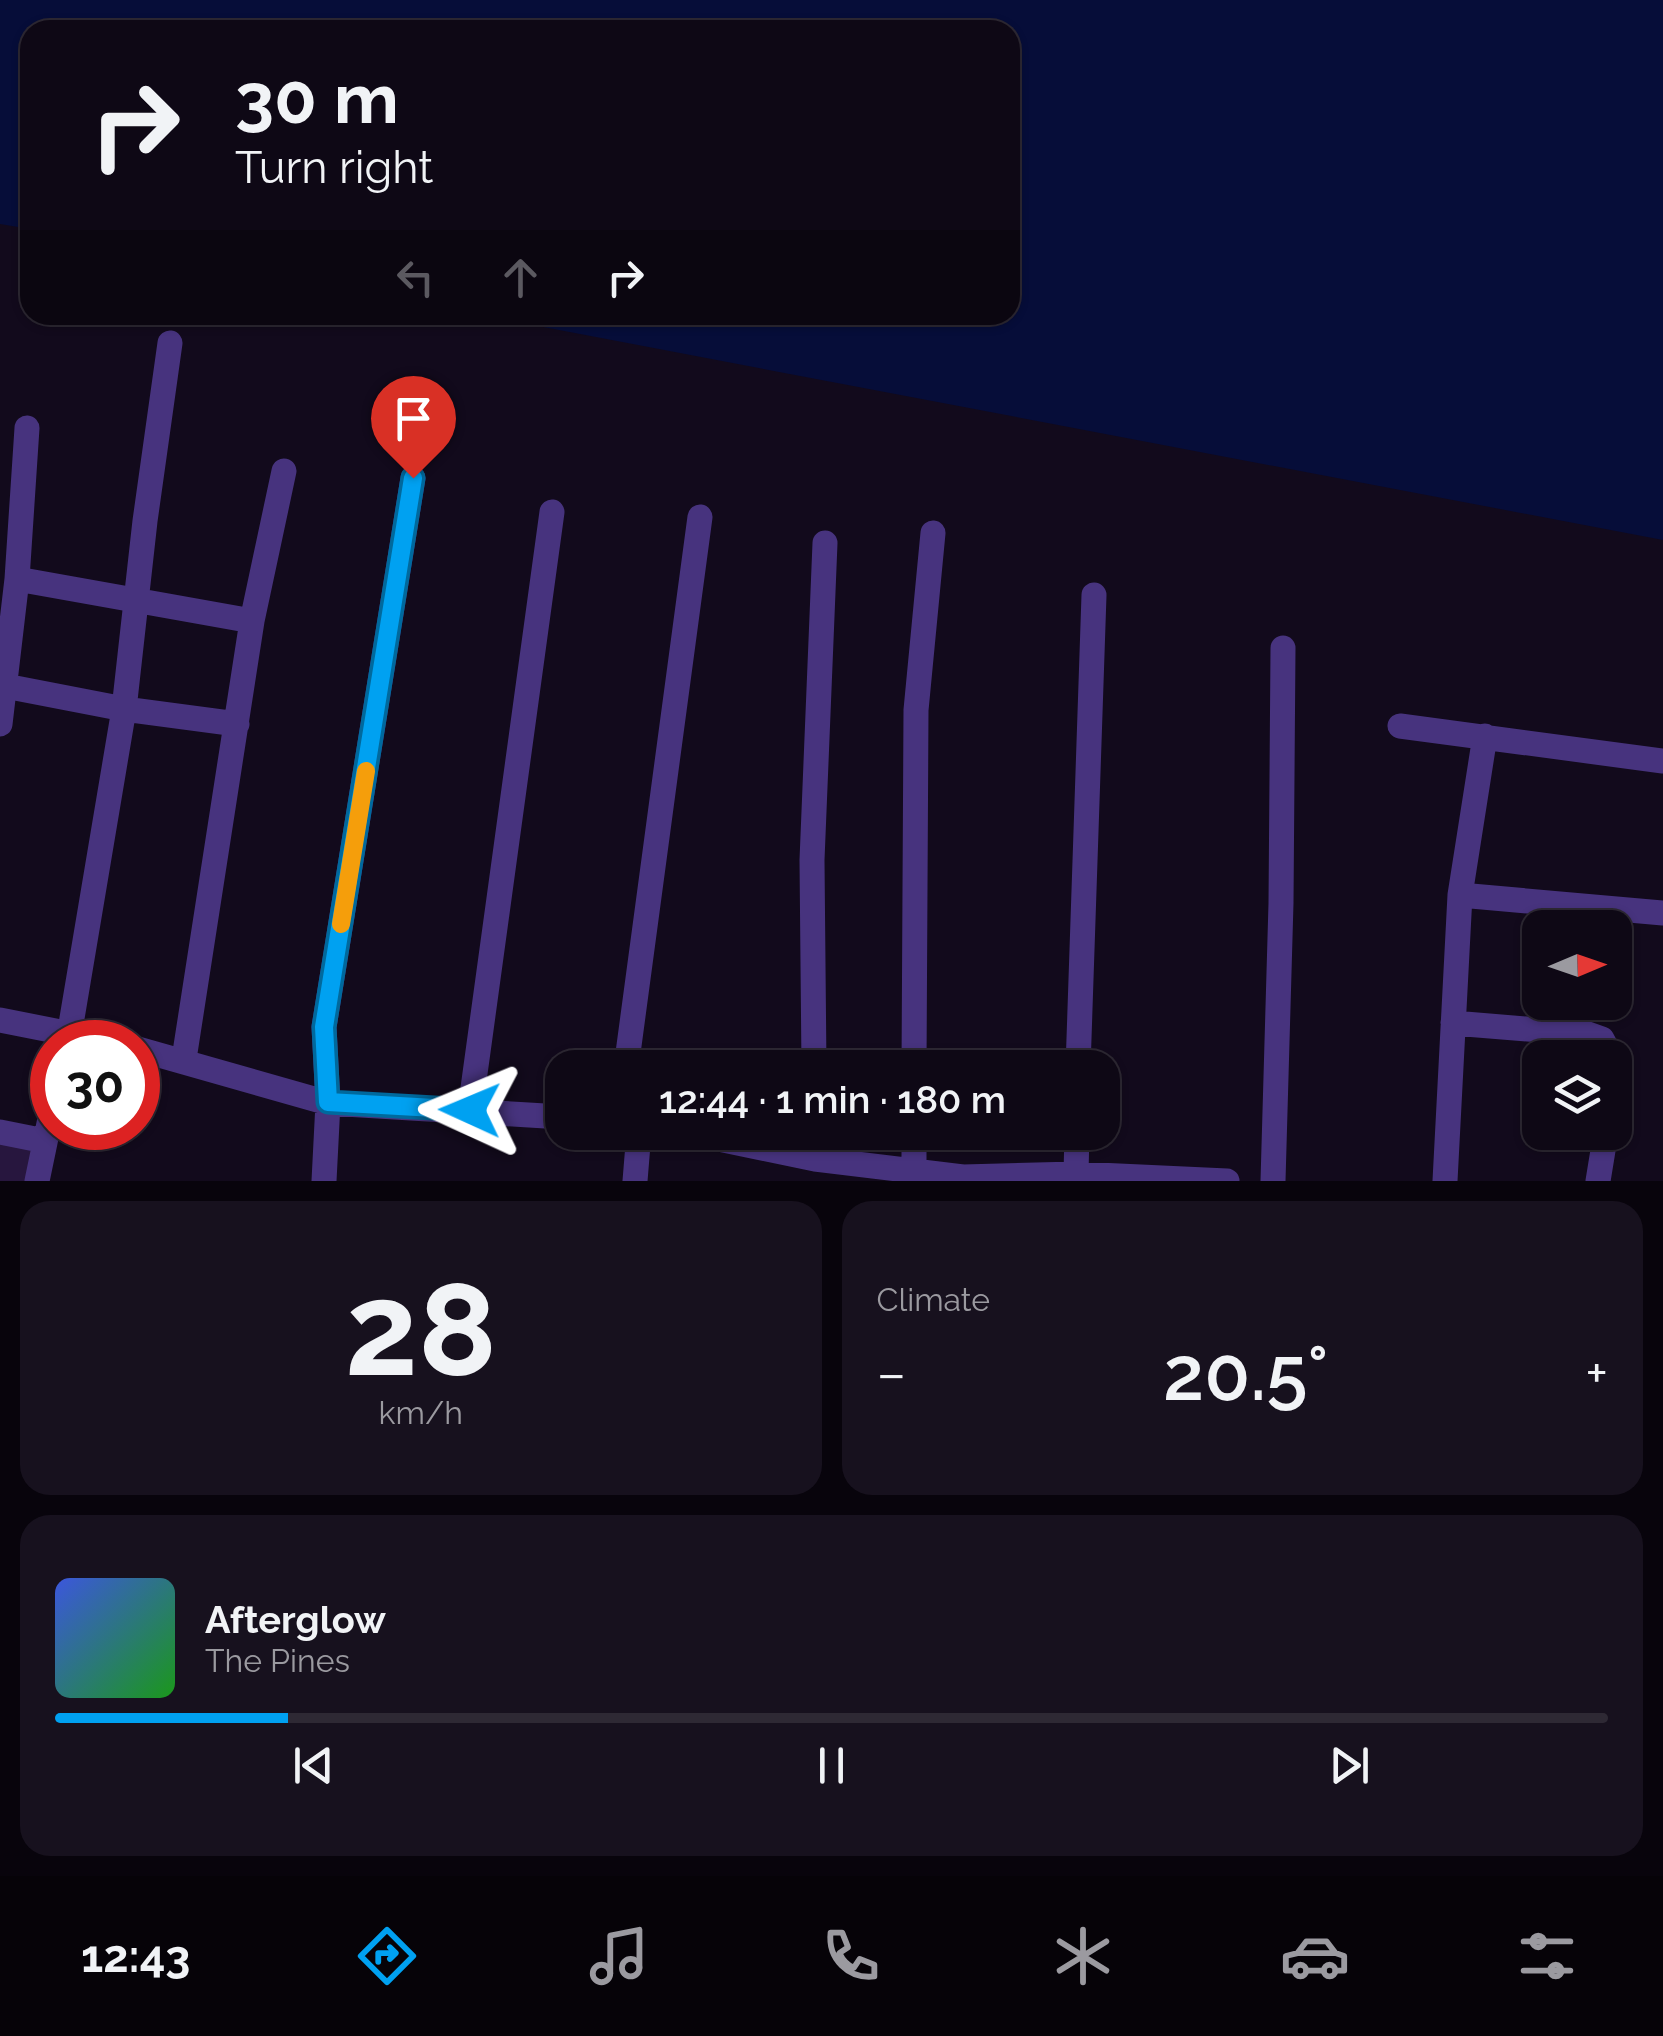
<!DOCTYPE html>
<html lang="en">
<head>
<meta charset="utf-8">
<style>
	:root { --surface:#0e0815; --page:#17111e; --text:#f1f3f6; --muted:#9b9aa0; --line:#2e2934; --accent:#00a1f1 }
	body { margin:0; font-family:Raleway,sans-serif; background:var(--page); color:var(--text); height:100vh; display:flex; flex-direction:column; font-size:38px; white-space:nowrap }
	* { box-sizing:border-box; margin:0 }
	p { font-size:32px; color:var(--muted) }
	.icon { flex:none; width:55px; height:55px; fill:none; stroke:currentColor; stroke-width:2; stroke-linecap:round; stroke-linejoin:round }
	.map { position:relative; height:1181px; overflow:hidden }
	.details { display:flex; flex-direction:column; gap:20px; padding:20px; background:#08040c; flex:1 }
	.details>* { flex:none }
	.guide { position:absolute; left:20px; top:20px; width:1000px; height:305px; border-radius:30px; box-shadow:0 2px 8px #0004,0 0 0 2px var(--line); background:#0e0815; color:var(--text); overflow:hidden }
	.needle { width:65px; rotate:88deg }
	.controls { position:absolute; left:1522px; top:910px; display:grid; gap:20px }
	.controls a { display:grid; place-items:center; width:110px; height:110px; border-radius:20px; background:var(--surface); box-shadow:0 2px 8px #0004,0 0 0 2px var(--line); font-size:50px }
	.speed { position:absolute; left:30px; top:1020px; display:flex; gap:20px; font-size:50px; font-weight:700; text-align:center }
	.speed>* { display:grid; place-content:center; width:130px; height:130px; border-radius:50%; background:var(--surface); box-shadow:0 2px 8px #0004,0 0 0 2px var(--line); line-height:1 }
	.speed .limit { border:15px solid #d22; background:#fff; color:#111 }
	.pin { position:absolute; display:grid; place-items:center; width:85px; height:85px; color:#fff; margin:-102px -42px; border-radius:50% 50% 50% 0; rotate:-45deg; box-shadow:0 0 10px #0007 }
	.pin .icon { rotate:45deg }
	.me { position:absolute; width:110px; margin:-55px; rotate:271deg; stroke-linejoin:round; filter:drop-shadow(0 0 8px #0008) }
	.turn { display:flex; align-items:center; gap:35px; height:210px; padding:0 50px; font-size:45px }
	.turn .icon { width:130px; height:130px; stroke-width:2.5 }
	.turn b { display:block; font-size:70px; line-height:85px }
	.lanes { display:flex; align-items:center; height:95px; padding:0 50px; background:#0003; justify-content:center; gap:50px; direction:ltr }
	.lanes .off { opacity:.35 }
	.big { font-size:75px; font-weight:600; line-height:1.1 }
	.details .tile { flex:1; display:flex; flex-direction:column; justify-content:center; gap:15px; min-width:0; padding:0 35px; border-radius:30px; background:var(--page) }
	.details .dial { align-items:center; gap:0 }
	.dial b { font-size:130px; line-height:1 }
	.song { display:flex; align-items:center; gap:30px }
	.cover { width:120px; height:120px; border-radius:15px; background:linear-gradient(135deg,hsl(230 70% 55%),hsl(120 70% 35%)) }
	.played { height:10px; border-radius:5px; background:linear-gradient(90deg,var(--accent) 15%,var(--line) 15%) }
	.keys { display:flex; justify-content:space-around; direction:ltr }
	.heat { display:flex; justify-content:space-between; align-items:center; font-size:55px; direction:ltr }
	.details .tiles { flex:1; display:grid; gap:20px; grid-template-columns:1fr 1fr }
	.tile:last-child { grid-column:span 2 }
	.trip { position:absolute; left:545px; top:1050px; width:575px; height:100px; border-radius:30px; background:var(--surface); box-shadow:0 2px 8px #0004,0 0 0 2px var(--line); font-weight:600; line-height:100px; text-align:center }
	.tabs { display:flex; height:160px; justify-content:space-around; align-items:center; background:#060308; color:var(--muted) }
	.tabs .icon { width:70px; height:70px }
	.tabs .on { color:var(--accent) }
	.tabs b { font-size:45px; color:var(--text) }
	.map>svg:first-child { display:block }
	.water { fill:#060d39 }
	.building { fill:#27163e }
	.lines { fill:none; stroke-linecap:round; stroke-linejoin:round }
	.minor { stroke:#47337e; stroke-width:25 }
	.route-casing { stroke:#00699d; stroke-width:25 }
	.route { stroke:#00a1f1; stroke-width:18 }
	.slow { stroke:#f59e0b; stroke-width:18 }
</style>
</head>
<body>
<div class="map">
<svg width="1663" height="1181" viewBox="0 0 1663 1181">
	<rect width="100%" height="100%" fill="#120a1c"/>
	<path class="water" d="M0 0H1663V540L480 315H1010V30H30V229L0 224Z"/>
	<path class="building" d="M0 1133 34 1139 27 1181H0Z"/>
	<g class="lines">
		<path class="minor" d="M17 579 252 621
			M0 685 124 709 237 724
			M0 724 17 579 27 428
			M1400 726 1663 761
			M1460 895 1663 913
			M0 1020 111 1042
			M1453 1023 1588 1034 1602 1039 1612 1058
			M68 1042 124 709 145 521 170 343
			M138 1049 328 1103 562 1117
			M184 1059 252 621 284 471
			M626 1068 700 517
			M814 1068 812 860 825 543
			M914 1068 916 710 933 533
			M1078 1068 1094 595
			M470 1110 552 512
			M0 1132 45 1141
			M685 1132 815 1159 963 1177 1076 1174 1227 1181
			M815 1132V1159
			M914 1170V1132
			M1076 1174 1077 1132
			M37 1181 52 1109
			M324 1181 328 1103 324 1027 413 478
			M635 1181 639 1132
			M1273 1181 1281 903 1283 648
			M1445 1181 1460 895 1485 736
			M1598 1181 1606 1132"/>
	</g>
	<g class="lines">
		<defs>
			<path id="route" d="M413 478 324 1027 328 1102 470 1110"/>
		</defs>
		<use href="#route" class="route-casing"/>
		<use href="#route" class="route"/>
		<path class="slow" d="M341 924 366 771"/>
	</g>
</svg>
<div class="controls">
<a><svg class="needle" viewBox="-14 -14 28 28"><path d="M0-13l5 13h-10z" fill="#e53935"/><path d="M0 13l5-13h-10z" fill="#9b9aa0"/></svg></a>
<a><svg class="icon" aria-label="layers" viewBox="0 0 24 24"><path d="M12 4l9 5-9 5-9-5zM3 14l9 5 9-5"/></svg></a>
</div>
<div class="speed"><div class="limit">30</div></div>
<div class="pin" style="left:413px;top:478px;background:#d93025"><svg class="icon" aria-label="arrive" viewBox="0 0 24 24"><path d="M6 21V4h12l-3 4 3 4H6"/></svg></div>
<svg class="me" style="left:470px;top:1110px" viewBox="-20 -20 40 40"><path d="M0-17L14 15 0 8-14 15z" fill="#00a1f1" stroke="#fff" stroke-width="4"/></svg>
<div class="trip">12:44 · 1 min · 180 m</div>
<div class="guide">
<div class="turn"><svg class="icon" aria-label="right" viewBox="0 0 24 24"><path d="M7 20v-9h11M14 6l5 5-5 5"/></svg><div><b>30 m</b>Turn right</div></div>
<div class="lanes"><svg class="icon off" aria-label="left" viewBox="0 0 24 24"><path d="M17 20v-9H6M10 6l-5 5 5 5"/></svg><svg class="icon off" aria-label="ahead" viewBox="0 0 24 24"><path d="M12 20V5M6 11l6-6 6 6"/></svg><svg class="icon" aria-label="right" viewBox="0 0 24 24"><path d="M7 20v-9h11M14 6l5 5-5 5"/></svg></div>
</div>
</div>
<section class="details">
<div class="tiles">
<div class="tile dial"><b>28</b><p>km/h</p></div>
<div class="tile"><p>Climate</p>
<div class="heat"><a>−</a><b class="big">20.5°</b><a>+</a></div>
</div>
<div class="tile">
<div class="song"><i class="cover"></i><div><b>Afterglow</b><p>The Pines</p></div></div>
<div class="played"></div>
<div class="keys"><svg class="icon" aria-label="previous" viewBox="0 0 24 24"><path d="M18 5L8 12l10 7zM5 5v14"/></svg><svg class="icon" aria-label="pause" viewBox="0 0 24 24"><path d="M8 5v14M16 5v14"/></svg><svg class="icon" aria-label="next" viewBox="0 0 24 24"><path d="M6 5l10 7-10 7zM19 5v14"/></svg></div>
</div>
</div>
</section>
<nav class="tabs">
<b>12:43</b>
<svg class="icon on" aria-label="directions" viewBox="0 0 24 24"><path d="M12 3l9 9-9 9-9-9zM9 14v-3h6M13 9l2 2-2 2"/></svg>
<svg class="icon" aria-label="music" viewBox="0 0 24 24"><path d="M9 18V5l10-2v13"/><circle cx="6" cy="18" r="3"/><circle cx="16" cy="16" r="3"/></svg>
<svg class="icon" aria-label="phone" viewBox="0 0 24 24"><path d="M5 4h4l2 5-3 2q2 4 5 5l2-3 5 2v4C11 20 4 13 5 4z"/></svg>
<svg class="icon" aria-label="climate" viewBox="0 0 24 24"><path d="M12 3v18M4 7l16 10M4 17L20 7"/></svg>
<svg class="icon" aria-label="car" viewBox="0 0 24 24"><path d="M5 17H2v-5l4-1 3-4h7l3 4 3 1v5h-3M9 17h6M6 11h13"/><circle cx="7" cy="17" r="2"/><circle cx="17" cy="17" r="2"/></svg>
<svg class="icon" aria-label="filters" viewBox="0 0 24 24"><path d="M4 7h16M4 17h16"/><circle cx="9" cy="7" r="2"/><circle cx="15" cy="17" r="2"/></svg>
</nav>
</body>
</html>
